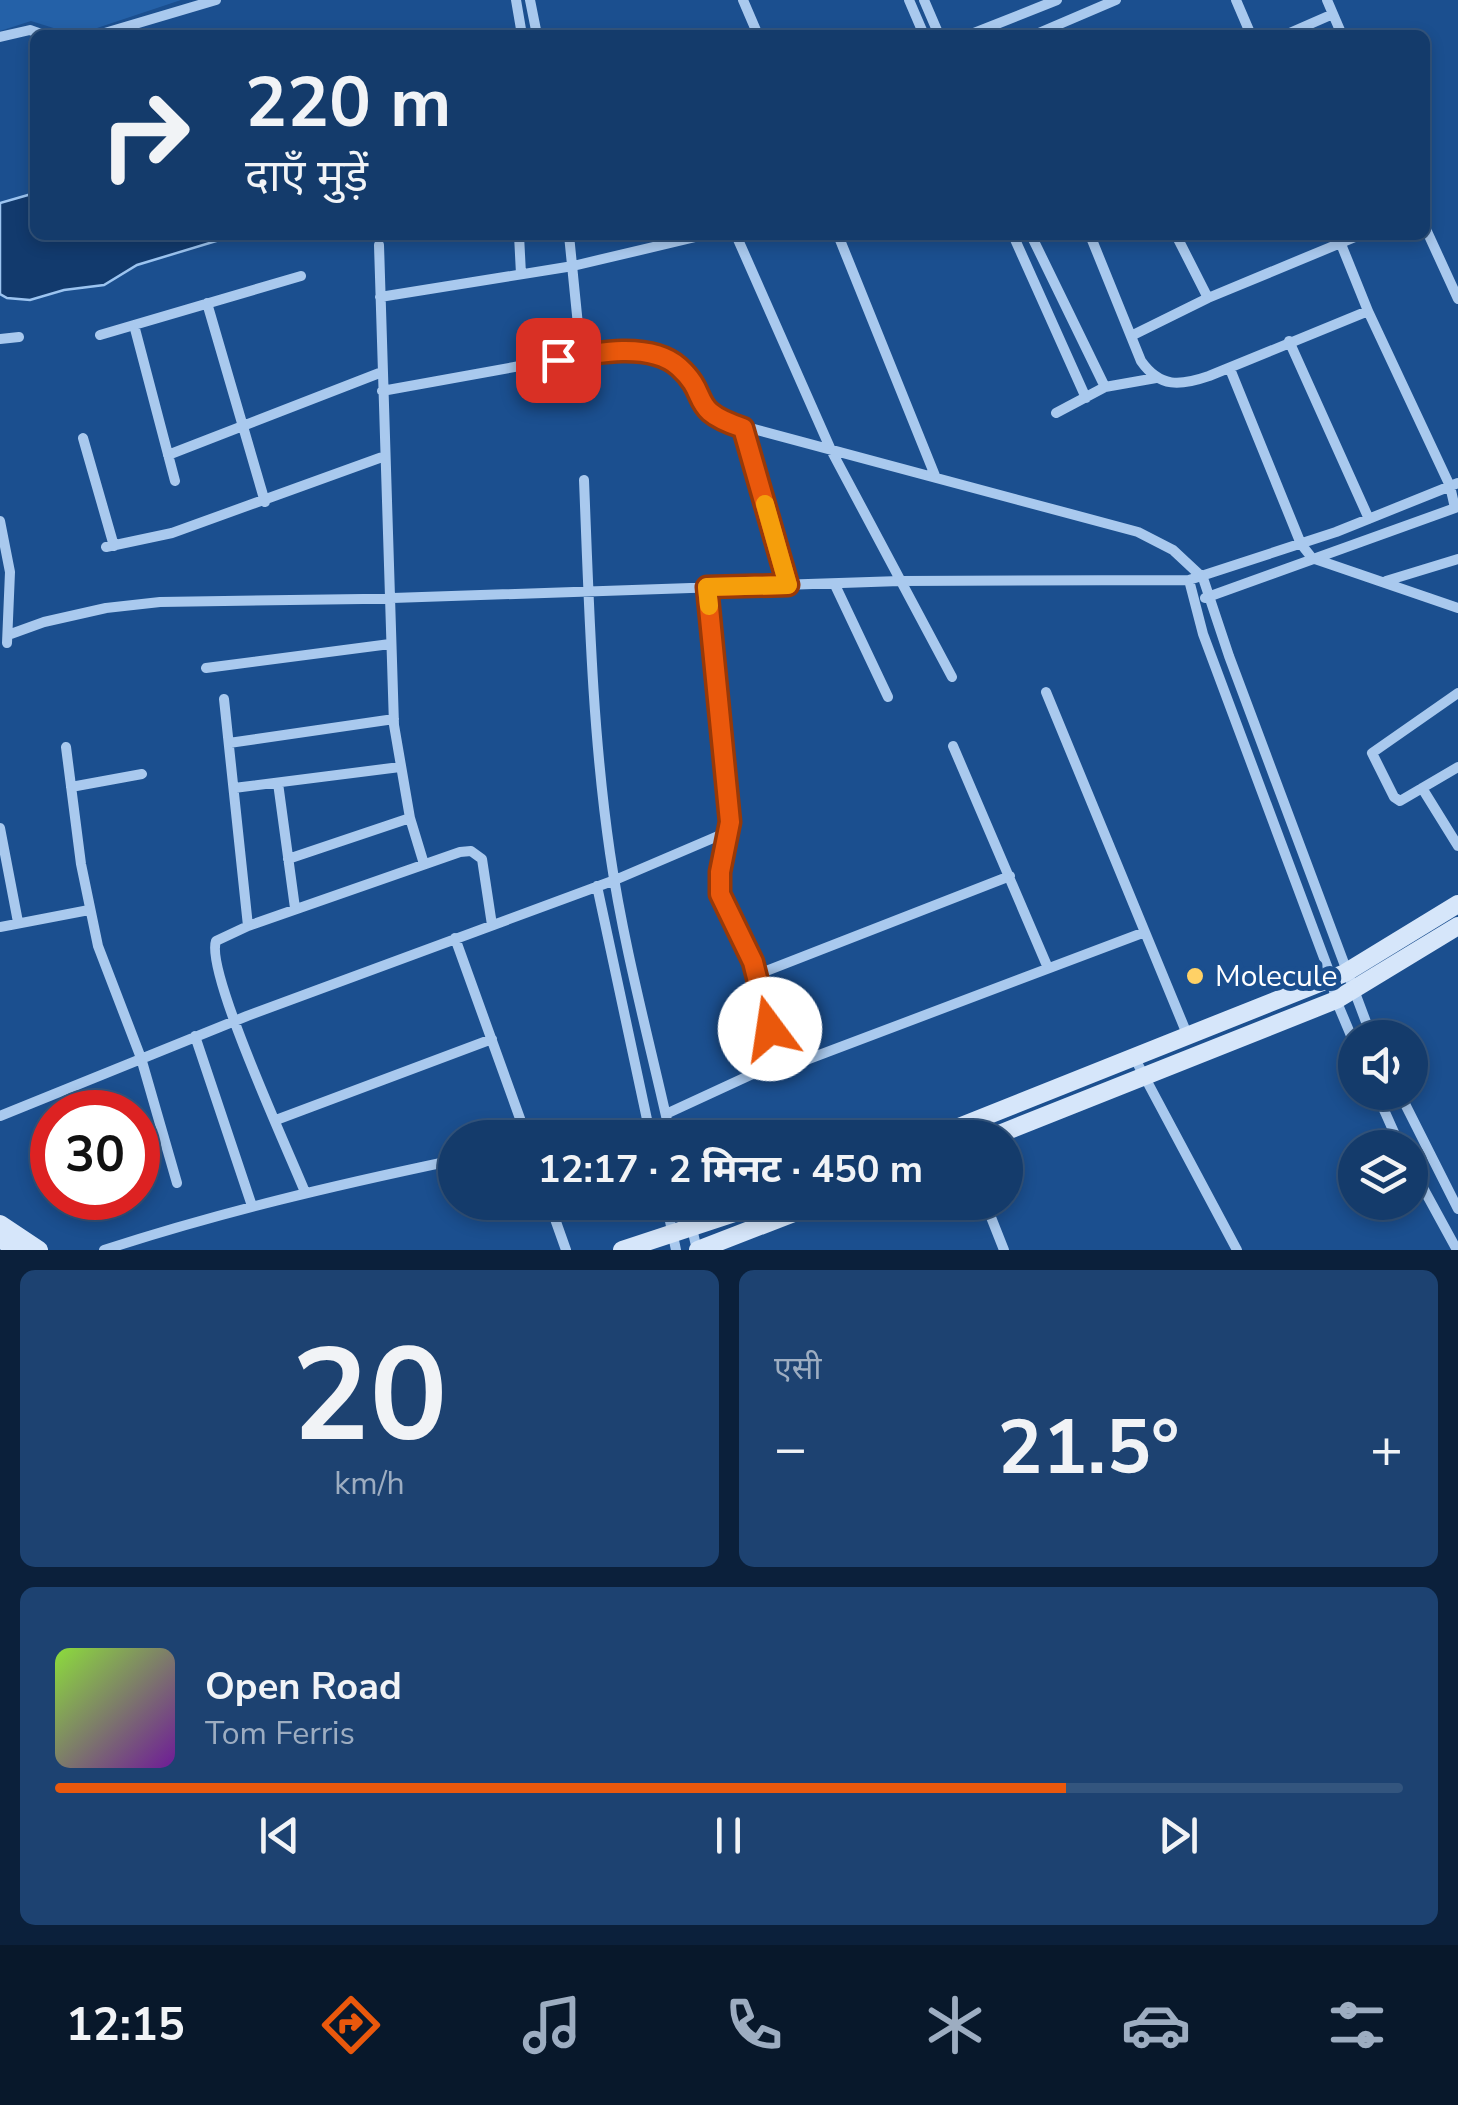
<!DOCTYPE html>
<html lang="hi">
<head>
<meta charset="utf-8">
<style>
	:root { --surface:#143b6b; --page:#1d4271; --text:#f1f3f6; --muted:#9dadc1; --line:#33557e; --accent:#ea580c }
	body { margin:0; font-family:"Nunito Sans","Noto Sans Devanagari",sans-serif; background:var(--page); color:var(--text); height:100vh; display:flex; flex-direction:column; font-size:38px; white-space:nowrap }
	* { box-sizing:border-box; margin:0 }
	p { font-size:32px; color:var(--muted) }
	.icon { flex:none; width:55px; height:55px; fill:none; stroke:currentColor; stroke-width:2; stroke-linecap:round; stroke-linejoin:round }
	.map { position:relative; height:1250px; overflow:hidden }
	.details { display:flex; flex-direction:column; gap:20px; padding:20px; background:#0b203b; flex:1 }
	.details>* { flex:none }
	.top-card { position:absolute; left:30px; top:30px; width:1400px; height:210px; border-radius:15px; box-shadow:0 5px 15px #0003,0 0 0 2px var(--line); background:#143b6b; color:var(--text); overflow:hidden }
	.controls { position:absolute; left:1338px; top:1020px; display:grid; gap:20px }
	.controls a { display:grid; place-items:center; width:90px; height:90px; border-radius:50%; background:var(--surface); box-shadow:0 5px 15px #0003,0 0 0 2px var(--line); font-size:50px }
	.speed { position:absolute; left:30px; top:1090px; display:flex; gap:20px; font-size:50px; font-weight:700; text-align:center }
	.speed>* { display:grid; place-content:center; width:130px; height:130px; border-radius:50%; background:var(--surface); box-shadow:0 5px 15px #0003,0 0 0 2px var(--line); line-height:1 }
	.speed .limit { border:15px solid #d22; background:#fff; color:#111 }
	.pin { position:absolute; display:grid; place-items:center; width:85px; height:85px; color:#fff; margin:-42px; border-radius:20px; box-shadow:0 5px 15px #0006 }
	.me { position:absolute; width:110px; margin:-55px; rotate:346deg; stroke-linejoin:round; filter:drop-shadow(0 0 8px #0008) }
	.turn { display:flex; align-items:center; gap:35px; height:210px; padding:0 50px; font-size:45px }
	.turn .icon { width:130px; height:130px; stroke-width:2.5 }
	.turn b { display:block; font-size:70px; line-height:85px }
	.big { font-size:75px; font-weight:700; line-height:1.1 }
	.details .card { flex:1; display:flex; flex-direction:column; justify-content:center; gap:15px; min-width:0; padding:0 35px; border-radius:15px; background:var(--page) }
	.details .dial { align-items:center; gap:0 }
	.dial b { font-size:130px; line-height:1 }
	.song { display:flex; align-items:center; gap:30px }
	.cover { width:120px; height:120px; border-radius:15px; background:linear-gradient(135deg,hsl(90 70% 55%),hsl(280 70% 35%)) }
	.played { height:10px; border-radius:5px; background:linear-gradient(90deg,var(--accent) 75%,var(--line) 75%) }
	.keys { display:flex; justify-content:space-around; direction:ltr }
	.heat { display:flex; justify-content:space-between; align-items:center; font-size:55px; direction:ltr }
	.details .tiles { flex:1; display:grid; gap:20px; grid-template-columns:1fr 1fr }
	.card:last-child { grid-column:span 2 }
	.trip { position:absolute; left:438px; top:1120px; width:585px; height:100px; border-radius:50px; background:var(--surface); box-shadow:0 5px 15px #0003,0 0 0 2px var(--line); font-weight:700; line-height:100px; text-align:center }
	.tabs { display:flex; height:160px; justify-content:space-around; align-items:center; background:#08182b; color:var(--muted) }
	.tabs .icon { width:70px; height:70px }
	.tabs .active { color:var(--accent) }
	.tabs b { font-size:45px; color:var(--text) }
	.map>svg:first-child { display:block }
	.green { fill:#2461a8 }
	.water { fill:#123a6d; stroke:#9cc4f0; stroke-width:2.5 }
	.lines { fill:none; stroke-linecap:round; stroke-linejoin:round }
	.street { stroke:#a9c9ee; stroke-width:10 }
	.secondary { stroke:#d6e6fa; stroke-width:18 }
	.route-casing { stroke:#983908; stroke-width:25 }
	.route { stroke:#ea580c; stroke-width:18 }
	.slow { stroke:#f59e0b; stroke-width:18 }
	.poi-dot { fill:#ffd166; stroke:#1b4f8f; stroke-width:4 }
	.labels { text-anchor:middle; stroke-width:10; stroke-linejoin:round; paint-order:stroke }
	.poi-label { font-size:30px; fill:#fff; stroke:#1b4f8f; text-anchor:start }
</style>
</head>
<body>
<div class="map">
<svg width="1458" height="1250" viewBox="0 0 1458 1250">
	<rect width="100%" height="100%" fill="#1b4f8f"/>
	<path class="green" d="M0 0H181L76 35 31 21 0 31Z"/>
	<path class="water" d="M35 193V235H236L137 265 104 285 64 290 30 300 7 298 0 294V203Z"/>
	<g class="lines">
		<path class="street" d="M516 0 522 35
			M530 0 537 35
			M743 0 758 35
			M909 0 924 35
			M924 0 939 35
			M1236 0 1251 35
			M1327 0 1342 35
			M98 35 216 0
			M969 35 1057 0
			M1034 35 1116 0
			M1285 35 1333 14
			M0 37 30 30 44 35
			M1425 227 1458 299
			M519 235 521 274
			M569 235 581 355
			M736 235 831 450 952 677
			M838 235 936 478
			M1013 235 1086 398
			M1031 235 1105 387
			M1090 235 1141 361C1160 388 1180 386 1209 376L1368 311
			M1176 235 1208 298
			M1341 244 1368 311 1450 486 1455 508
			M379 245 394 725 410 818 424 864
			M380 297 573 266 704 235
			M207 303 265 502
			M134 325 175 481
			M100 335 301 276
			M1131 336 1208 298 1360 235
			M0 339 19 337
			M1289 341 1369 519
			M1230 369 1301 544 1312 558 1458 608
			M382 391 581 355 646 353 659 355 679 367 703 408 720 420 1138 532 1173 550 1203 578 1229 656 1372 1038
			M1056 413 1105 387 1156 378
			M743 427 788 585
			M83 438 114 546
			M168 455 382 372
			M584 480C589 604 592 730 610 853 624 949 650 1043 671 1138
			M0 521 10 572 7 643
			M106 547 172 533 385 456
			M1189 580 1203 634 1330 974 1336 1000 1355 1045
			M1386 581 1458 559
			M835 585 888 697
			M1205 598 1458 507
			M8 635 44 622 106 608 160 602 363 599 900 581 1189 580 1336 532 1458 483
			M206 668 390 644
			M1046 692 1187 1034
			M1458 693 1372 753 1394 797 1400 801 1458 767
			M224 699 248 926
			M229 743 394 719
			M953 746 1048 968
			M66 747 81 864 98 946 141 1058 177 1183
			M278 783 295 908
			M71 787 142 774
			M234 788 400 767
			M1422 788 1458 846
			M0 828 18 922
			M288 859 410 818
			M597 886 651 1138
			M0 927 89 910
			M455 938 527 1138
			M756 975 1010 876
			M195 1036 252 1206
			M1134 1057 1237 1250
			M774 1064 806 1060 1145 932
			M1376 1092 1401 1148
			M1399 1092 1458 1209
			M666 1114 770 1066 776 1059 753 962 720 895 725 833
			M0 1116 247 1016 615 880 725 833 730 822 707 587
			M276 1120 492 1039
			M1410 1164 1457 1250
			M305 1192C289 1152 205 971 216 941L248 926 460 852 471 851 482 859 492 925
			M549 1202 566 1250
			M666 1202 676 1250
			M686 1202 697 1250
			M985 1202 1004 1250
			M104 1250C220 1212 336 1185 455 1160"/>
		<path class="secondary" d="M931 1138 1345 973 1458 904
			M989 1138 1336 1000 1458 926
			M0 1224 39 1250
			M0 1238 16 1250
			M622 1250 768 1202
			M698 1250 822 1202"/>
	</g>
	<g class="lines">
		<defs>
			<path id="route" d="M558 360C593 353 650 341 679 367 712 397 686 409 743 428L788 585 707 587 730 822 720 872V894L753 962 770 1029"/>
		</defs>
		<use href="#route" class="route-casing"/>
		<use href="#route" class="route"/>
		<path class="slow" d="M709 606 707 587 788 585 765 504"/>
	</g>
	<circle class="poi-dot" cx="1195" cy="976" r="10"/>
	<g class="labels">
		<g class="poi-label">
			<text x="1215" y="986">Molecule</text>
		</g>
	</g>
</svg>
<div class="controls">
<a><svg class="icon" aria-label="sound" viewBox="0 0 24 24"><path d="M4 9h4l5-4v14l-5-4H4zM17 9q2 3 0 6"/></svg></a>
<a><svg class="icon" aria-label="layers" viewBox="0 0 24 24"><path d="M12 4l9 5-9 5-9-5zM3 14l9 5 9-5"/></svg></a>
</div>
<div class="speed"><div class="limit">30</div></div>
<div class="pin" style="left:558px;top:360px;background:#d93025"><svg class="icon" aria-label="arrive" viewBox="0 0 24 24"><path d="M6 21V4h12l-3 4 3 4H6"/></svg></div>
<svg class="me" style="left:770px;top:1029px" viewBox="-20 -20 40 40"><circle r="19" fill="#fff"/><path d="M0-13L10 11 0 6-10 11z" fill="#ea580c"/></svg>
<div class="trip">12:17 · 2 मिनट · 450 m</div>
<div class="top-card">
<div class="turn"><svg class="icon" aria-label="right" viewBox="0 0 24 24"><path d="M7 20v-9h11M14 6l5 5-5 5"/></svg><div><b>220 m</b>दाएँ मुड़ें</div></div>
</div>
</div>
<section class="details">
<div class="tiles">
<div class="card dial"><b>20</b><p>km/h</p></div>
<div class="card"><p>एसी</p>
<div class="heat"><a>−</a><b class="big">21.5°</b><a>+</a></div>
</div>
<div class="card">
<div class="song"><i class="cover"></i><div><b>Open Road</b><p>Tom Ferris</p></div></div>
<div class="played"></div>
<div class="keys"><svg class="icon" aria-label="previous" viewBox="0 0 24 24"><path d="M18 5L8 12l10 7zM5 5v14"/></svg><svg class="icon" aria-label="pause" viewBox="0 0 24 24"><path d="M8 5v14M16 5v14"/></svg><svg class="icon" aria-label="next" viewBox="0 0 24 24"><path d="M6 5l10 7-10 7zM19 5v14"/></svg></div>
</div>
</div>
</section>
<nav class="tabs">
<b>12:15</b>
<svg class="icon active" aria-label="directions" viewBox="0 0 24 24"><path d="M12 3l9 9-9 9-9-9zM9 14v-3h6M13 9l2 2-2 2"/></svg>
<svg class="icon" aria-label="music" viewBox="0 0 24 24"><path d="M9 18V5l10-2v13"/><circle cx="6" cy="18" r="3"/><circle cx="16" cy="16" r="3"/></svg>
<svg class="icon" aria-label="phone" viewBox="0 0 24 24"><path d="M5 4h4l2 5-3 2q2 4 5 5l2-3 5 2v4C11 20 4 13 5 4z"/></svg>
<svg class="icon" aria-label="climate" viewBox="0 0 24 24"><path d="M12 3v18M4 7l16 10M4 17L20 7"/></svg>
<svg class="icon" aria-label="car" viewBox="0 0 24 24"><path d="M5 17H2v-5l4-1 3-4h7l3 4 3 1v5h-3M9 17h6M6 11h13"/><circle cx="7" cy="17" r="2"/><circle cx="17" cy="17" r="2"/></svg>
<svg class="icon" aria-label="filters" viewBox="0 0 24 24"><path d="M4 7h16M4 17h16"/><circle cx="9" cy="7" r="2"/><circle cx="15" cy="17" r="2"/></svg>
</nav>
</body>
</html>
